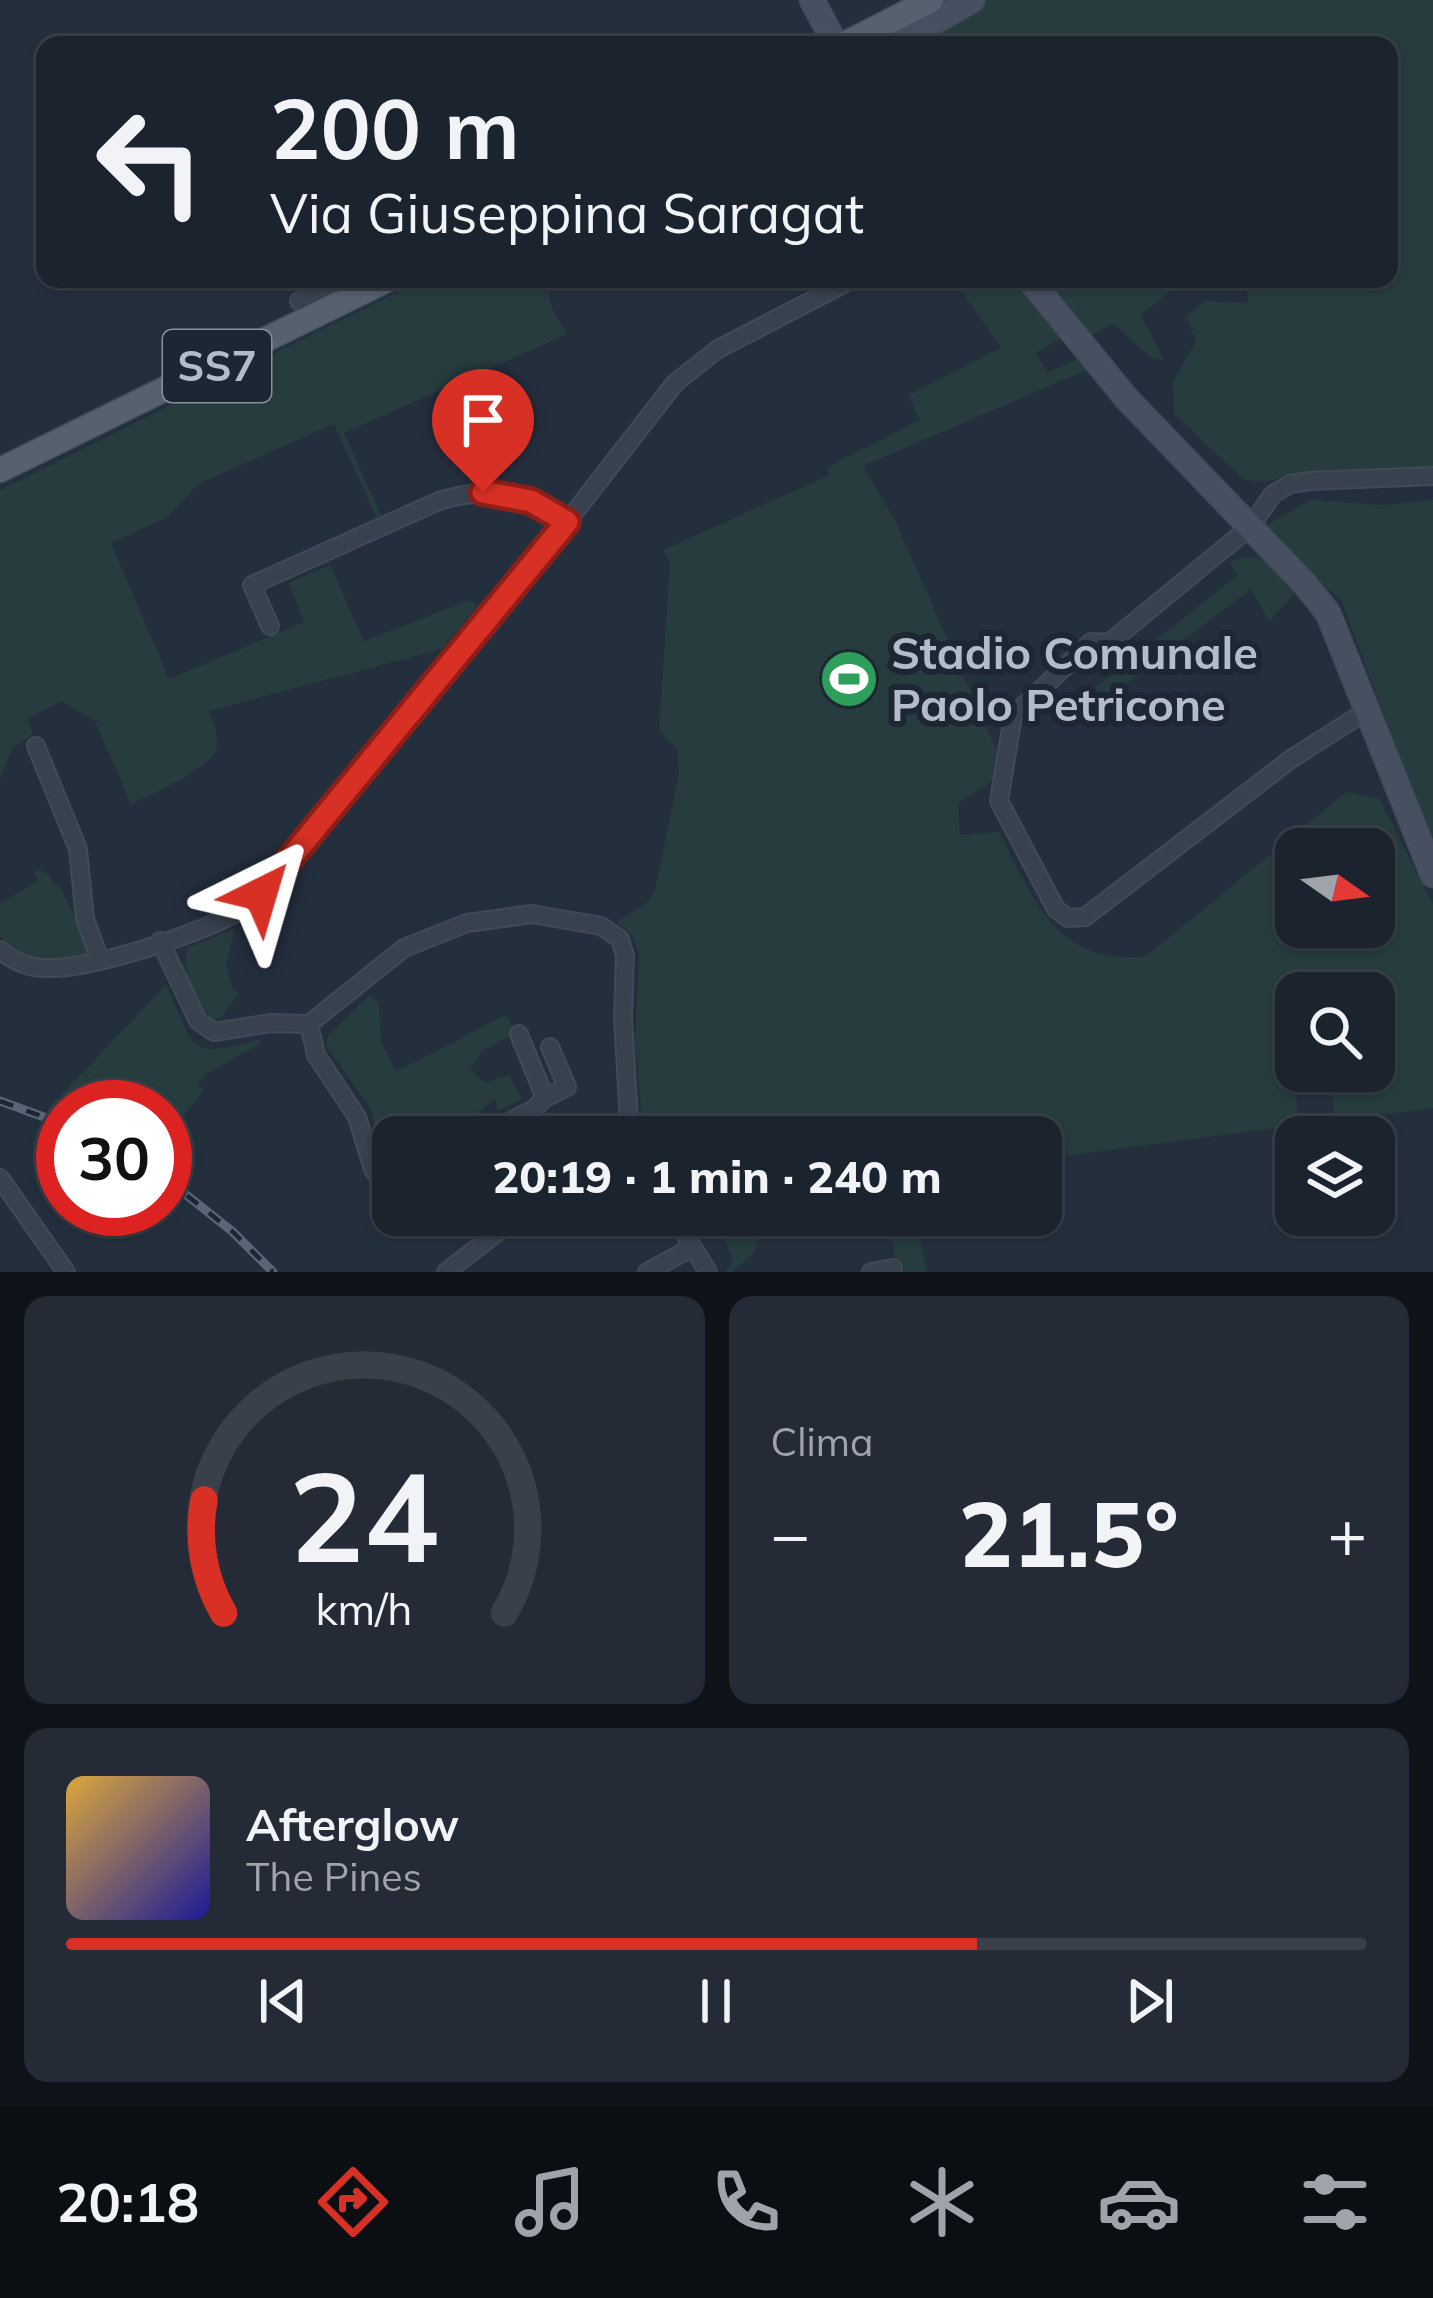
<!DOCTYPE html>
<html lang="it">
<head>
<meta charset="utf-8">
<style>
	:root { --surface:#1b232e; --page:#242b36; --text:#f1f3f6; --muted:#a0a4aa; --line:#39404a; --accent:#d93025 }
	body { margin:0; font-family:Mulish,sans-serif; background:var(--page); color:var(--text); height:100vh; display:flex; flex-direction:column; font-size:45px; white-space:nowrap }
	* { box-sizing:border-box; margin:0 }
	p { font-size:39px; color:var(--muted) }
	.icon { flex:none; width:66px; height:66px; fill:none; stroke:currentColor; stroke-width:2; stroke-linecap:round; stroke-linejoin:round }
	.map { position:relative; height:1272px; overflow:hidden }
	.side { display:flex; flex-direction:column; gap:24px; padding:24px; background:#0f1319; flex:1 }
	.side>* { flex:none }
	.guide { position:absolute; left:36px; top:36px; width:1362px; height:252px; border-radius:24px; box-shadow:0 3px 9px #0004,0 0 0 3px var(--line); background:#1b232e; color:var(--text); overflow:hidden }
	.needle { width:78px; rotate:104deg }
	.controls { position:absolute; left:1275px; top:828px; display:grid; gap:24px }
	.controls a { display:grid; place-items:center; width:120px; height:120px; border-radius:24px; background:var(--surface); box-shadow:0 3px 9px #0004,0 0 0 3px var(--line); font-size:60px }
	.speed { position:absolute; left:36px; top:1080px; display:flex; gap:24px; font-size:60px; font-weight:700; text-align:center }
	.speed>* { display:grid; place-content:center; width:156px; height:156px; border-radius:50%; background:var(--surface); box-shadow:0 3px 9px #0004,0 0 0 3px var(--line); line-height:1 }
	.speed .limit { border:18px solid #d22; background:#fff; color:#111 }
	.pin { position:absolute; display:grid; place-items:center; width:102px; height:102px; color:#fff; margin:-123px -51px; border-radius:50% 50% 50% 0; rotate:-45deg; box-shadow:0 0 12px #0007 }
	.pin .icon { rotate:45deg }
	.me { position:absolute; width:132px; margin:-66px; rotate:40deg; stroke-linejoin:round; filter:drop-shadow(0 0 9px #0008) }
	.turn { display:flex; align-items:center; gap:42px; height:252px; padding:0 36px; font-size:54px }
	.turn .icon { width:156px; height:156px; stroke-width:2.5 }
	.turn b { display:block; font-size:84px; line-height:102px }
	.big { font-size:90px; font-weight:800; line-height:1.1 }
	.side .card { flex:1; display:flex; flex-direction:column; justify-content:center; gap:18px; min-width:0; padding:0 42px; border-radius:24px; background:var(--page) }
	.side .dial { align-items:center; gap:0 }
	.dial svg { height:312px; overflow:visible; fill:none; stroke:var(--line); stroke-width:7; stroke-linecap:round; text-anchor:middle }
	.dial text { fill:var(--text); stroke:none }
	.song { display:flex; align-items:center; gap:36px }
	.cover { width:144px; height:144px; border-radius:18px; background:linear-gradient(135deg,hsl(40 70% 55%),hsl(240 70% 35%)) }
	.played { height:12px; border-radius:6px; background:linear-gradient(90deg,var(--accent) 70%,var(--line) 70%) }
	.keys { display:flex; justify-content:space-around; direction:ltr }
	.heat { display:flex; justify-content:space-between; align-items:center; font-size:66px; direction:ltr }
	.side .tiles { flex:1; display:grid; gap:24px; grid-template-columns:1fr 1fr }
	.card:last-child { grid-column:span 2 }
	.trip { position:absolute; left:372px; top:1116px; width:690px; height:120px; border-radius:24px; background:var(--surface); box-shadow:0 3px 9px #0004,0 0 0 3px var(--line); font-weight:800; line-height:120px; text-align:center }
	.dock { display:flex; height:192px; justify-content:space-around; align-items:center; background:#0b0e12; color:var(--muted) }
	.dock .icon { width:84px; height:84px }
	.dock .current { color:var(--accent) }
	.dock b { font-size:54px; color:var(--text) }
	.map>svg:first-child { display:block }
	.green { fill:#263c3f; fill-rule:evenodd }
	.lines { fill:none; stroke-linecap:round; stroke-linejoin:round }
	.street-casing { stroke:#414a57; stroke-width:20 }
	.secondary-casing { stroke:#414a57; stroke-width:27 }
	.primary-casing { stroke:#414a57; stroke-width:27 }
	.street { stroke:#38414e; stroke-width:16 }
	.secondary { stroke:#465061; stroke-width:24 }
	.primary { stroke:#56606e; stroke-width:24 }
	.rail-casing { stroke:#5a6575; stroke-width:9 }
	.rail { stroke:#1d2633; stroke-width:4.5; stroke-dasharray:14; stroke-linecap:butt }
	.route-casing { stroke:#8d1f18; stroke-width:30 }
	.route { stroke:#d93025; stroke-width:21 }
	.labels { text-anchor:middle; stroke-width:12; stroke-linejoin:round; paint-order:stroke }
	.shield { fill:#1d2633; stroke:#878f9c; stroke-width:3 }
	.shield-label { font-size:42px; font-weight:bold; fill:#b4bcc9 }
	.poi-label { font-size:45px; font-weight:bold; fill:#b4bcc9; stroke:#1d2633; text-anchor:start }
</style>
</head>
<body>
<div class="map">
<svg width="1433" height="1272" viewBox="0 0 1433 1272">
	<rect width="100%" height="100%" fill="#242f3e"/>
	<path class="green" d="M984 0H1433V470L1298 472 1265 482 1244 480 1174 414 1173 382 1196 341 1186 317 1205 301 1248 303 1245 279H1389V45H909L965 15Z
		M423 279H558C539 296 557 316 567 334L344 433 381 515 376 517 334 424 198 484 168 517 111 543 169 679 304 622 289 583 330 565 364 641 470 600 477 606 442 649 209 711C212 722 221 738 216 750 206 771 152 794 131 804L95 721 62 701 27 719 33 734 12 749 0 780V490Z
		M953 279H1016L1061 338 1035 353 1048 372 1077 359 1089 369 863 466 894 518 997 751 994 780 958 803 960 835 999 832C1034 899 1054 964 1145 957L1347 792 1379 799 1433 904V1108L1335 1121 1331 1089 1296 1094 1299 1125 1041 1159V1137H644L635 1045 639 954 633 936 617 922 649 901 655 890 679 774 677 749 659 731 670 561 663 550 830 475 827 467 920 420 908 395 1001 348ZM1296 849H1374V927H1296ZM1296 993H1374V1071H1296Z
		M1044 279H1185L1141 315 1164 360 1151 358 1113 323 1092 335Z
		M1310 500 1385 505 1433 500V846L1341 600 1304 569 1265 526Z
		M1248 557 1268 561 1296 592 1269 621 1251 589 1105 700 1095 688 1238 575 1229 562Z
		M37 870 49 874 53 884 60 885 90 952C56 965 28 962 0 937V903L38 881 34 872Z
		M235 929 226 963 233 989 239 993 222 1017 212 1020C199 1002 177 968 189 947Z
		M166 985C196 1049 185 1060 259 1040L260 1044 206 1074 198 1085 204 1090 165 1137V1107H63V1117L47 1110Z
		M370 995 379 1003 381 1041 396 1071C435 1054 468 1033 506 1015L516 1033 483 1050 470 1069 485 1083 509 1075 522 1099 498 1111 495 1098 450 1137H393V1173L382 1161 371 1109 327 1047 328 1035Z
		M716 1215H764L755 1251 733 1272H725L733 1262Z
		M843 1215H917L926 1272H898L892 1241 867 1231H853Z"/>
	<g class="lines">
		<defs>
			<path id="street" d="M299 301 339 279
				M270 626 252 585 439 501C487 485 524 495 567 522
				M1368 710 1291 759 1085 917 1068 918 1056 909 999 801 1013 716 1091 642 1109 643 1250 527 1273 494 1290 484 1309 481 1433 476
				M36 746 78 849 85 919 100 960
				M160 941 198 1021 214 1032 271 1023 309 1024 404 948 467 923 532 914 601 926 620 939 625 956 623 1019 630 1137
				M0 950C15 963 32 969 52 968 96 968 215 930 250 904L567 522 675 383 718 349 853 279
				M309 1024 316 1055 357 1117 373 1169 381 1182 393 1187
				M519 1034 545 1098
				M479 1137 534 1109 545 1098 567 1087 550 1047
				M0 1178 66 1272
				M673 1215 708 1272
				M446 1272 520 1215
				M647 1272 693 1247
				M871 1272 893 1268"/>
			<path id="secondary" d="M812 0 836 45
				M894 45 972 0
				M1029 279 1127 399 1304 583 1328 613 1433 875"/>
			<path id="primary" d="M843 45 931 0
				M0 470 389 279"/>
		</defs>
		<use href="#street" class="street-casing"/>
		<use href="#secondary" class="secondary-casing"/>
		<use href="#primary" class="primary-casing"/>
		<use href="#street" class="street"/>
		<use href="#secondary" class="secondary"/>
		<use href="#primary" class="primary"/>
		<defs>
			<path id="rail" d="M0 1101 63 1124
				M165 1178 233 1232 273 1272"/>
		</defs>
		<use href="#rail" class="rail-casing"/>
		<use href="#rail" class="rail"/>
	</g>
	<g class="lines">
		<defs>
			<path id="route" d="M261 894 567 522 531 501 483 492"/>
		</defs>
		<use href="#route" class="route-casing"/>
		<use href="#route" class="route"/>
	</g>
	<defs>
		<symbol id="stadium-disc" viewBox="-11 -11 22 22"><circle r="9.5" fill="#2e9e5b" stroke="#1d2633"/><path d="M0-5a6.5 5 0 1 0 0 10a6.5 5 0 1 0 0-10ZM-3.5-1.8h7v3.6h-7Z" fill="#fff"/></symbol>
	</defs>
	<g fill-rule="evenodd">
		<use href="#stadium-disc" x="816" y="646" width="66" height="66"/>
	</g>
	<g class="labels">
		<rect class="shield" x="163" y="330" width="108" height="72" rx="9"/>
		<g class="shield-label">
			<text x="217" y="381">SS7</text>
		</g>
		<g class="poi-label">
			<text x="891" y="669">Stadio Comunale<tspan x="891" dy="52">Paolo Petricone</tspan></text>
		</g>
	</g>
</svg>
<div class="controls">
<a><svg class="needle" viewBox="-14 -14 28 28"><path d="M0-13l5 13h-10z" fill="#e53935"/><path d="M0 13l5-13h-10z" fill="#a0a4aa"/></svg></a>
<a><svg class="icon" aria-label="search" viewBox="0 0 24 24"><circle cx="10" cy="10" r="6"/><path d="M15 15l6 6"/></svg></a>
<a><svg class="icon" aria-label="layers" viewBox="0 0 24 24"><path d="M12 4l9 5-9 5-9-5zM3 14l9 5 9-5"/></svg></a>
</div>
<div class="speed"><div class="limit">30</div></div>
<div class="pin" style="left:483px;top:492px;background:#d93025"><svg class="icon" aria-label="arrive" viewBox="0 0 24 24"><path d="M6 21V4h12l-3 4 3 4H6"/></svg></div>
<svg class="me" style="left:261px;top:894px" viewBox="-20 -20 40 40"><path d="M0-17L14 15 0 8-14 15z" fill="#d93025" stroke="#fff" stroke-width="4"/></svg>
<div class="trip">20:19 · 1 min · 240 m</div>
<div class="guide">
<div class="turn"><svg class="icon" aria-label="left" viewBox="0 0 24 24"><path d="M17 20v-9H6M10 6l-5 5 5 5"/></svg><div><b>200 m</b>Via Giuseppina Saragat</div></div>
</div>
</div>
<section class="side">
<div class="tiles">
<div class="card dial"><svg viewBox="0 0 100 80">
<path d="M14 69A42 42 0 1 1 86 69"/>
<path d="M14 69A42 42 0 0 1 9 40" stroke="#d93025"/>
<text x="50" y="56" font-size="32" font-weight="700">24</text>
<text x="50" y="72" font-size="11">km/h</text>
</svg></div>
<div class="card"><p>Clima</p>
<div class="heat"><a>−</a><b class="big">21.5°</b><a>+</a></div>
</div>
<div class="card">
<div class="song"><i class="cover"></i><div><b>Afterglow</b><p>The Pines</p></div></div>
<div class="played"></div>
<div class="keys"><svg class="icon" aria-label="previous" viewBox="0 0 24 24"><path d="M18 5L8 12l10 7zM5 5v14"/></svg><svg class="icon" aria-label="pause" viewBox="0 0 24 24"><path d="M8 5v14M16 5v14"/></svg><svg class="icon" aria-label="next" viewBox="0 0 24 24"><path d="M6 5l10 7-10 7zM19 5v14"/></svg></div>
</div>
</div>
</section>
<nav class="dock">
<b>20:18</b>
<svg class="icon current" aria-label="directions" viewBox="0 0 24 24"><path d="M12 3l9 9-9 9-9-9zM9 14v-3h6M13 9l2 2-2 2"/></svg>
<svg class="icon" aria-label="music" viewBox="0 0 24 24"><path d="M9 18V5l10-2v13"/><circle cx="6" cy="18" r="3"/><circle cx="16" cy="16" r="3"/></svg>
<svg class="icon" aria-label="phone" viewBox="0 0 24 24"><path d="M5 4h4l2 5-3 2q2 4 5 5l2-3 5 2v4C11 20 4 13 5 4z"/></svg>
<svg class="icon" aria-label="climate" viewBox="0 0 24 24"><path d="M12 3v18M4 7l16 10M4 17L20 7"/></svg>
<svg class="icon" aria-label="car" viewBox="0 0 24 24"><path d="M5 17H2v-5l4-1 3-4h7l3 4 3 1v5h-3M9 17h6M6 11h13"/><circle cx="7" cy="17" r="2"/><circle cx="17" cy="17" r="2"/></svg>
<svg class="icon" aria-label="filters" viewBox="0 0 24 24"><path d="M4 7h16M4 17h16"/><circle cx="9" cy="7" r="2"/><circle cx="15" cy="17" r="2"/></svg>
</nav>
</body>
</html>
